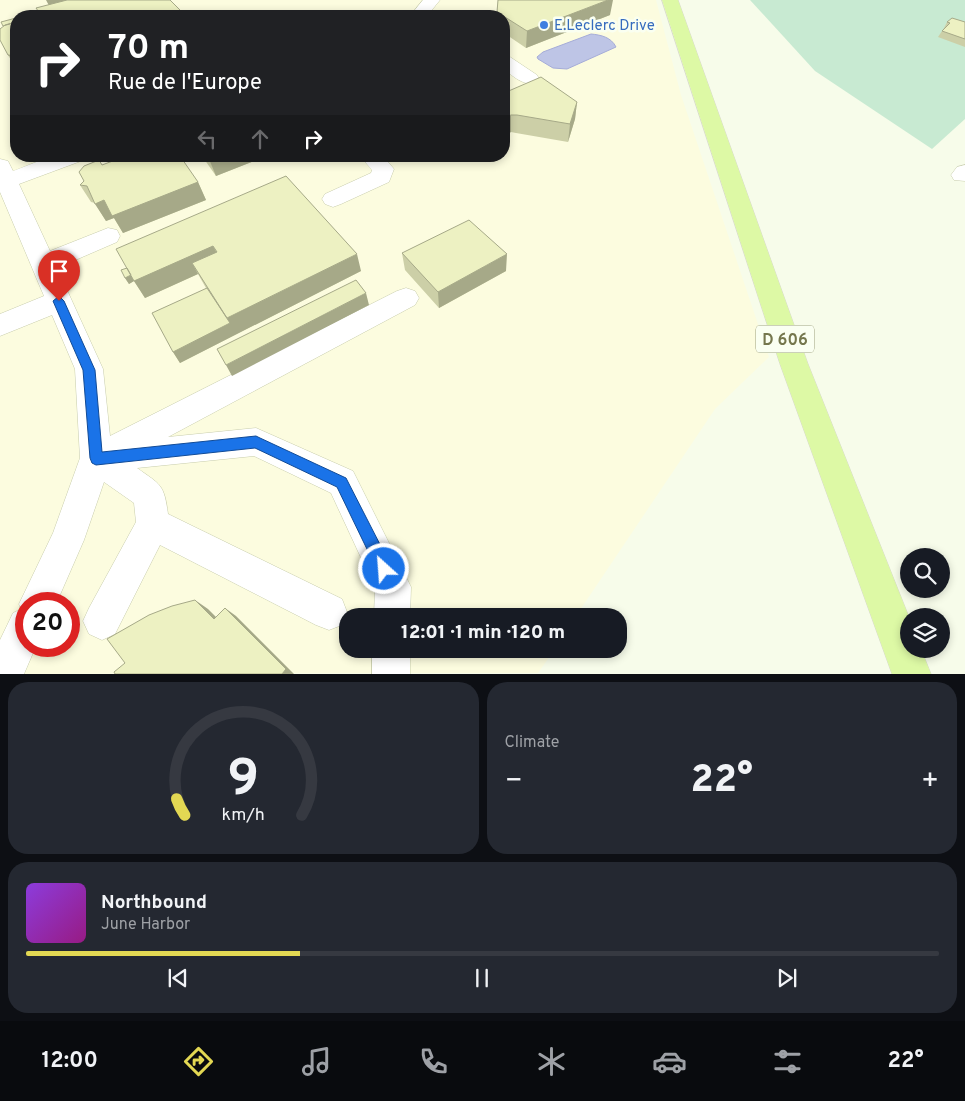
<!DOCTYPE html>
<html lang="en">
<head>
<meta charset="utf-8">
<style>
	:root { --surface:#171b24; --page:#242831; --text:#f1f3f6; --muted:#9ea1a6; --line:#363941; --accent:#e3d853 }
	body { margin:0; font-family:Overpass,sans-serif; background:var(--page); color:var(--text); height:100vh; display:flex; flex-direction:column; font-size:19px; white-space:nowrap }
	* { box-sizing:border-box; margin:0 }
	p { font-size:16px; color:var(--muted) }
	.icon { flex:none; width:28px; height:28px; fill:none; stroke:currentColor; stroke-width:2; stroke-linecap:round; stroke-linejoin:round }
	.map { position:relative; height:674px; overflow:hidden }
	.sheet { display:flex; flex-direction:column; gap:8px; padding:8px; background:#0d0f14; flex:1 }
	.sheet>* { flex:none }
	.banner { position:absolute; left:10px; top:10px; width:500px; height:152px; border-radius:20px; box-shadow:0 2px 8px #0003; background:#202124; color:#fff; overflow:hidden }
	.controls { position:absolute; left:900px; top:548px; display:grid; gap:10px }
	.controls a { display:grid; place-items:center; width:50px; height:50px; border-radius:50%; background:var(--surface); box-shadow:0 2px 8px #0003; font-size:25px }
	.speed { position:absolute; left:15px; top:592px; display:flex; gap:10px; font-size:25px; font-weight:700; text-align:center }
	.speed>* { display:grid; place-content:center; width:65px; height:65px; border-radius:50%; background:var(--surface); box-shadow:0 2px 8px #0003; line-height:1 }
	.speed .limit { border:8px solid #d22; background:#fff; color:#111 }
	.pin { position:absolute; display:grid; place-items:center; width:42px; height:42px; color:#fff; margin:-51px -21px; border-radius:50% 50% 50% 0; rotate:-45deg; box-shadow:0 0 5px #0007 }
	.pin .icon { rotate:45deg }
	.me { position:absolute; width:55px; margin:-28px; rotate:334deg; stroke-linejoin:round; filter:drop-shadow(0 0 4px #0008) }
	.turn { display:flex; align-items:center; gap:18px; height:105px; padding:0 15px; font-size:22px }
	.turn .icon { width:65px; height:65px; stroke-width:2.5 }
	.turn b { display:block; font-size:35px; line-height:42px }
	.lanes { display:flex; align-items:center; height:48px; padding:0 15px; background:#0003; justify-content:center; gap:25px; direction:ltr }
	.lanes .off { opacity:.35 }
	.big { font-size:38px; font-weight:800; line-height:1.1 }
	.sheet .card { flex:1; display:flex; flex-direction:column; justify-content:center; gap:8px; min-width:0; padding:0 18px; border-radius:20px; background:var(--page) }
	.sheet .dial { align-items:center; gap:0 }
	.dial svg { height:130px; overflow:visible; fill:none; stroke:var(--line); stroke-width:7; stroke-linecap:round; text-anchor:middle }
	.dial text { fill:var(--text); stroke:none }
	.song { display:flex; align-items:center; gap:15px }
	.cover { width:60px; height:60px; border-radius:8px; background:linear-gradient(135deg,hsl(270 70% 55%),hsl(310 70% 35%)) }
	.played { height:5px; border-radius:2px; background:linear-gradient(90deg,var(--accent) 30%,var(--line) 30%) }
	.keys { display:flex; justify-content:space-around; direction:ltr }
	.heat { display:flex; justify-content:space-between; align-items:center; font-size:28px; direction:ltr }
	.sheet .tiles { flex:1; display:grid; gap:8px; grid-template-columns:1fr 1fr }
	.card:last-child { grid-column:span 2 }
	.trip { position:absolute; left:339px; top:608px; width:288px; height:50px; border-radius:20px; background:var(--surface); box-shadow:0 2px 8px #0003; font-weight:800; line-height:50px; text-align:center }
	.menu { display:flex; height:80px; justify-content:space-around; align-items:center; background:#090b0e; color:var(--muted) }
	.menu .icon { width:35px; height:35px }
	.menu .current { color:var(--accent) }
	.menu b { font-size:22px; color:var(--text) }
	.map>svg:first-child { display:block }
	.commercial { fill:#fcfcdf; fill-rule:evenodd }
	.green { fill:#c8ead2 }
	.water { fill:#bec5e6; stroke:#a5acd8 }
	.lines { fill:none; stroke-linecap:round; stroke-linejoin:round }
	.minor-casing { stroke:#c8cdad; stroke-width:1 }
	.major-casing { stroke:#d8d9cd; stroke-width:1 }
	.minor { fill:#fff; fill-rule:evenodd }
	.major { fill:#ddf9a5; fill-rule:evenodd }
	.wall { fill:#cccfa7 }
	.shaded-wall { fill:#a6a988 }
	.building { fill:#edf1c2; stroke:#a6a988 }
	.route { fill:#1a73e8; stroke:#114b97 }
	.shop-dot { fill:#3f7fe0; stroke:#fafff1; stroke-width:2 }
	.labels { text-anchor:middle; stroke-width:5; stroke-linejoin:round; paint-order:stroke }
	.far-shop-label { font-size:15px; fill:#366cbe; stroke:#fafff1; text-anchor:start }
	.shield { fill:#fafff1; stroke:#9da07e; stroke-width:1 }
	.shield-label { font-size:16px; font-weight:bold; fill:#75774d }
</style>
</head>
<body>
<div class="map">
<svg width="965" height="674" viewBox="0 0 965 674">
	<rect width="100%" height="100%" fill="#f7fcea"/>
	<path class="commercial" d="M0 0H656L681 95 769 357 715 409 576 616H348V649H555L538 673 0 674ZM16 16H504V156H16ZM26 604H69V646H26Z"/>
	<path class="green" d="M750 0H965V119L932 149 815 71Z"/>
	<path class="water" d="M591 34C601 35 611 37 616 47L567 69 553 68 538 59 537 57 543 52Z"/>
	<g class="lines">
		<defs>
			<path id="minor" d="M423 0H440L427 16H410Z
				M504 56 510 57 537 75 539 79 537 83C523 86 514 77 504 69Z
				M52 156H84L81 161 19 184 50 251 108 228 117 230 120 236 117 242 57 268 103 369 110 436 397 291 406 288 415 291 419 298 415 305 168 437 256 428 353 471 411 587 410 616H374L375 588 331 493 254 456 137 468C161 485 164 484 168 514L342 599 347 612 342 625 329 630 316 625 160 545 115 634 102 640 89 634 83 621 89 608 136 522 134 503 104 482 84 540 56 604H26V646H36L24 674H0V640L13 613 21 609 19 604 53 533 80 458 75 369 52 315 0 336V314L44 296 0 192V159L8 161 13 171Z
				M360 156H383L394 169 389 182 341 204 333 207 325 204 322 199 325 194 371 173 372 170Z
				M965 165V181L954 180 951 175 957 167Z
				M372 649H410V674H372Z"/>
			<path id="major" d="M662 0H678L808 364 909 617V649H921L931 674H892L780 364Z"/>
		</defs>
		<use href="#minor" class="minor-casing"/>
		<use href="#major" class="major-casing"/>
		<use href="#minor" class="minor"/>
		<use href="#major" class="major"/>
	</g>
	<path class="wall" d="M498 0 610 15 526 48 504 33V16H497Z
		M16 18V68L8 55Z
		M947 22H965V47L938 37 944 28Z
		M504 93 577 102 575 119 568 142 516 133 511 132 504 136Z
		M202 156H267L216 176Z
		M102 165 198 182 206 200 123 233 114 218 106 221 95 203 91 202 80 185Z
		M286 176 361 271 180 363 173 352 206 288 198 274 145 298 134 281 129 284 125 278 127 268Z
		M402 253 506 271 439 308 405 270Z"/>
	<path class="shaded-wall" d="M46 0H108L54 15Z
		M608 0H613L610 15 526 48 527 31Z
		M577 102 575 119 568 142 570 124Z
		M511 115V132L504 136V118Z
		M215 156H267L216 176 209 159Z
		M198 182 206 200 123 233 114 218 106 221 95 204 104 200Z
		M213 246 222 263H192L198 274 145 298 134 281 129 284 125 278 132 275Z
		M357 254 361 271 180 363 173 352 230 323 227 318Z
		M507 254 506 271 439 308 438 292Z
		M366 293 369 305 232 376 226 365Z
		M195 600 208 609 226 627 214 619Z
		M225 608 236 616 294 674H282Z"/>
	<path class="building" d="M67 0H170L186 16H36L41 15 36 8Z
		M498 0H608L527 31 497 12Z
		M16 18V22L3 26 1 22Z
		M952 18 965 22V39L942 31 950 23 947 22Z
		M16 22V56L8 55 0 40V29L5 25Z
		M541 77 577 102 570 124 517 115H511L504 118V93Z
		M126 156H180L198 182 112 216 104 200 95 204 87 186 80 185 84 181 79 172 84 166 99 160 102 165Z
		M207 156H215L209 159Z
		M286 176 357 254 227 318 192 263 217 252 213 246 134 281 116 249Z
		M469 220 507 254 438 292 402 253Z
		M127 268 131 275 125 278 121 270Z
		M356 280 366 293 226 365 217 349Z
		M207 288 230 323 173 352 152 313Z
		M195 600 214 619 225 608 286 669 282 674H115L114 672 125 663 107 639 149 615 172 606Z"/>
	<path class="route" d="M59 296 64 301 95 370 102 452 256 436 260 438 346 478 390 564 392 569 390 574 384 576 379 574 337 487 255 448 96 465 92 463 90 458 83 370 53 301Z"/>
	<circle class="shop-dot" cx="544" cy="25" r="5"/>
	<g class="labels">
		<g class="far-shop-label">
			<text x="554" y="30">E.Leclerc Drive</text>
		</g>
		<rect class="shield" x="756" y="325.5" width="58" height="27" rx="4"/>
		<g class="shield-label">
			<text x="785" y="345">D 606</text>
		</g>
	</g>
</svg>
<div class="controls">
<a><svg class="icon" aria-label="search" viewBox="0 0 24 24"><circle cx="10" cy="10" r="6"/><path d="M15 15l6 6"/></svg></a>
<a><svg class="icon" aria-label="layers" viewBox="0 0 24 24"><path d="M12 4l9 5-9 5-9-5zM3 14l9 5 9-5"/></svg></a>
</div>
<div class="speed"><div class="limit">20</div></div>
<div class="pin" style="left:59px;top:301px;background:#d93025"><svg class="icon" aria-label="arrive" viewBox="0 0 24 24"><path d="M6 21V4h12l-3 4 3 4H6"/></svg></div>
<svg class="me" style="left:384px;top:569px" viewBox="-20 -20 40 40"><circle r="17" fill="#1a73e8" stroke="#fff" stroke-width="3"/><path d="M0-11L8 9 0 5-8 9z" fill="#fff"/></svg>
<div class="trip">12:01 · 1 min · 120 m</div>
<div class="banner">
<div class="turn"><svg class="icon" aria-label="right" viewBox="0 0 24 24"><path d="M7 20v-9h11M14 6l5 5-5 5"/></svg><div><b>70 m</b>Rue de l'Europe</div></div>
<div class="lanes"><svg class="icon off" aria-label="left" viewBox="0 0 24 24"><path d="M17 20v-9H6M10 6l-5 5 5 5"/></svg><svg class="icon off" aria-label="ahead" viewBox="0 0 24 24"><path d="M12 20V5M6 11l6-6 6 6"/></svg><svg class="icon" aria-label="right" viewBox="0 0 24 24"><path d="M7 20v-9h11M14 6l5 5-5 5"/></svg></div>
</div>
</div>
<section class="sheet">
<div class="tiles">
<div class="card dial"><svg viewBox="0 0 100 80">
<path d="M14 69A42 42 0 1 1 86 69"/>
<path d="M14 69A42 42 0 0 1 9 59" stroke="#e3d853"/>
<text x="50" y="56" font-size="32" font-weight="700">9</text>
<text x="50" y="72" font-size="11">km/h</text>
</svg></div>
<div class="card"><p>Climate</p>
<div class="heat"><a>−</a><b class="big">22°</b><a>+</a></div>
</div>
<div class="card">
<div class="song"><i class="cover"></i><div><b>Northbound</b><p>June Harbor</p></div></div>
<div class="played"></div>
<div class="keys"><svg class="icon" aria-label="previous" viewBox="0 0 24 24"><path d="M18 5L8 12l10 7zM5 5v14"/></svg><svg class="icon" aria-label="pause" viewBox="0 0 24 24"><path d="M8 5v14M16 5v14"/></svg><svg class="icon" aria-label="next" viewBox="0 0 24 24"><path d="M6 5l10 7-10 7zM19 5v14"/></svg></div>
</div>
</div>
</section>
<nav class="menu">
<b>12:00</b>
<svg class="icon current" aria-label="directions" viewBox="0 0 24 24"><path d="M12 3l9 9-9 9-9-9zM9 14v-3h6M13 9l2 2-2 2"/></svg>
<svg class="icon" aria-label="music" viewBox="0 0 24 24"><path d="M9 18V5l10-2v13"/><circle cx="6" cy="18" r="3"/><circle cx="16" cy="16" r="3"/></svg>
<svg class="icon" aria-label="phone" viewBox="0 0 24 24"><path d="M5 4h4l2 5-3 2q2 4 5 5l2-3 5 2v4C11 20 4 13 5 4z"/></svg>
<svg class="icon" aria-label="climate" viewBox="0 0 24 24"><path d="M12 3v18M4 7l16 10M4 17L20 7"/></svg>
<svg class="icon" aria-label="car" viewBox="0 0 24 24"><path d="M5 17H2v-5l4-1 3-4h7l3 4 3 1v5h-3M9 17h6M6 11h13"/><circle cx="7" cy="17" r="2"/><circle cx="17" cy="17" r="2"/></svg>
<svg class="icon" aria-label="filters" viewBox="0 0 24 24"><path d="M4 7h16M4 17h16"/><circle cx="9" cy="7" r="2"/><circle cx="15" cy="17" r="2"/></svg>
<b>22°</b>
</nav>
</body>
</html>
